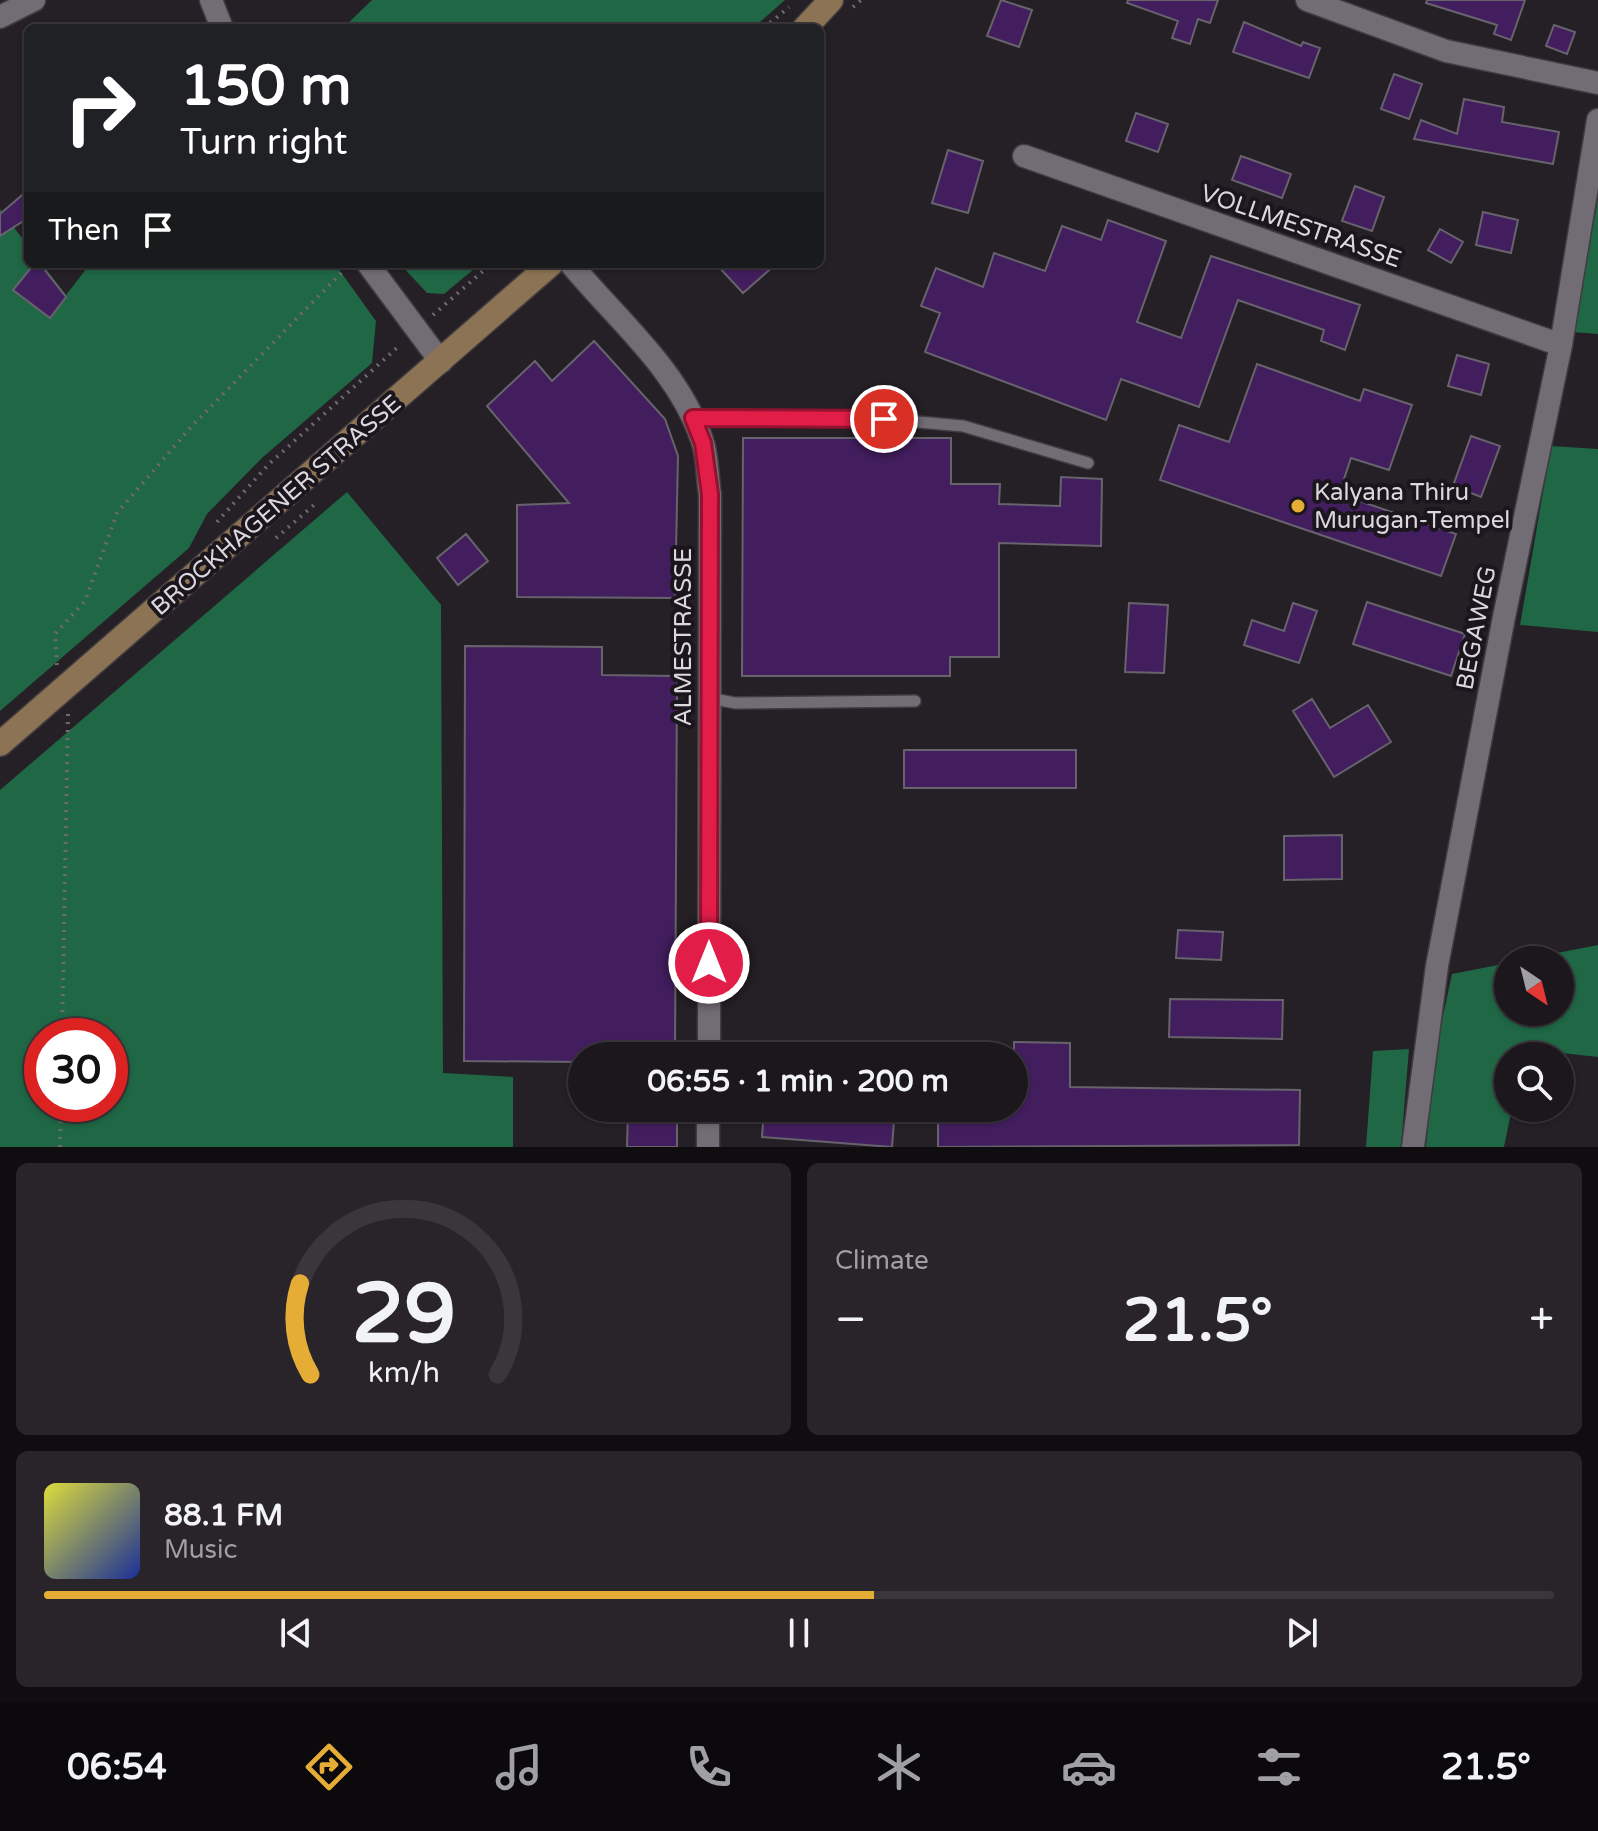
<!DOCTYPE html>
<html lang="en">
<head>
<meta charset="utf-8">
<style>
	:root { --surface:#1c171c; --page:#292429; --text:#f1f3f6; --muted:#a09fa3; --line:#3a363b; --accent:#e5ad35 }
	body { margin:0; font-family:"Varela Round",sans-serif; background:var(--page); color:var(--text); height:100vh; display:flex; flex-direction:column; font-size:30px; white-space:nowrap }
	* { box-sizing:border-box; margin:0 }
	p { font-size:26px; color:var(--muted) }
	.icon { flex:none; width:44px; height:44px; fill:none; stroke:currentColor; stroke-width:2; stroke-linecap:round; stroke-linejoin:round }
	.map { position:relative; height:1147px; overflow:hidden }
	.drawer { display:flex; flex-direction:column; gap:16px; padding:16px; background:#0f0d0f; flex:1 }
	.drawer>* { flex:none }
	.top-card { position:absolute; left:24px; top:24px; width:800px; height:244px; border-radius:12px; box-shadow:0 2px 6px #0004,0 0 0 2px var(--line); background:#202124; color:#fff; overflow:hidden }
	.needle { width:52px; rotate:145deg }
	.controls { position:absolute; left:1494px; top:946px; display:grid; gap:16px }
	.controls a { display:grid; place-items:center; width:80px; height:80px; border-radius:50%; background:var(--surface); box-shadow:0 2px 6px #0004,0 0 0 2px var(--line); font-size:40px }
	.speed { position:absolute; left:24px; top:1018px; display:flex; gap:16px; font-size:40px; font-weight:700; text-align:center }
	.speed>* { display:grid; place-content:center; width:104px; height:104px; border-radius:50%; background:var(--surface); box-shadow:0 2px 6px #0004,0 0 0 2px var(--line); line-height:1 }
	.speed .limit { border:12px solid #d22; background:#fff; color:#111 }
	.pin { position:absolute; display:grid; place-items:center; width:68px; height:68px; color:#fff; margin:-34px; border:4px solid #fff; border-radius:50%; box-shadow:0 2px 8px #0007 }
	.me { position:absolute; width:88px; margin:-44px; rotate:0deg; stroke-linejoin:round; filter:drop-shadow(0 0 6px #0008) }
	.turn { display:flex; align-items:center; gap:28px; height:168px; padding:0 24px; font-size:36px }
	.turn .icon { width:104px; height:104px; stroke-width:2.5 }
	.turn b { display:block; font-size:56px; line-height:68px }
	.then { display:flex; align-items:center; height:76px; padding:0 24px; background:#0003; gap:16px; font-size:30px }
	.big { font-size:60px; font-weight:700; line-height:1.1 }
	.drawer .tile { flex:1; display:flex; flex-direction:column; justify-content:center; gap:12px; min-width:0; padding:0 28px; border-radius:12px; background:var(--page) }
	.drawer .dial { align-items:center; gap:0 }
	.dial svg { height:208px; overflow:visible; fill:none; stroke:var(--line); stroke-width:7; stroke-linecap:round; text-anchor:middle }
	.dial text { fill:var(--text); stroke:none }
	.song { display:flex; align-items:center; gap:24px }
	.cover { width:96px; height:96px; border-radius:12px; background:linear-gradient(135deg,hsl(60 70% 55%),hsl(230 70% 35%)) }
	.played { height:8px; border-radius:4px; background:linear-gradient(90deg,var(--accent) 55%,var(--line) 55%) }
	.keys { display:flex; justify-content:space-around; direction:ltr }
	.heat { display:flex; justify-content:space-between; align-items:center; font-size:44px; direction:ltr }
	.drawer .tiles { flex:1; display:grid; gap:16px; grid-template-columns:1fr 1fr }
	.tile:last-child { grid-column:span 2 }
	.trip { position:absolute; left:568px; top:1042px; width:460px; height:80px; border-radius:40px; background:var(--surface); box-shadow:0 2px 6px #0004,0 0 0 2px var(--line); font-weight:700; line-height:80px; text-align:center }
	.tab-bar { display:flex; height:128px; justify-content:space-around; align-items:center; background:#0b090b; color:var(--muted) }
	.tab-bar .icon { width:56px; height:56px }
	.tab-bar .selected { color:var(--accent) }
	.tab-bar b { font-size:36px; color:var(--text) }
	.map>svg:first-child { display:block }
	.forest { fill:#1f6745; fill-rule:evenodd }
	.building { fill:#421e5e; stroke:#67636c; stroke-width:2 }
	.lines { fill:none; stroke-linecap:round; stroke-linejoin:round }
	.lane-casing { stroke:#3f3b40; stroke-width:14 }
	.street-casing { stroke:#3f3b40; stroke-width:25 }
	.secondary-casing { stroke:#3f3b40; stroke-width:27 }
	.path { stroke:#6f6a70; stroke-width:4; stroke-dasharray:2 6; stroke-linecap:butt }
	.lane { stroke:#726c74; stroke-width:11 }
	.street { stroke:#726c74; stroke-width:22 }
	.secondary { stroke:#8c7353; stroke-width:24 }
	.route-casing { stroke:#92132f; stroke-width:20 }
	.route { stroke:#e11d48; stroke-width:14 }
	.poi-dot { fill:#e5ad35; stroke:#1b161d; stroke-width:3 }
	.labels { text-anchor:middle; stroke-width:8; stroke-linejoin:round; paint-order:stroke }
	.street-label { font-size:24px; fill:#dbd8dd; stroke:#1b161d }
	.poi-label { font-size:24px; fill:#dbd8dd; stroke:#1b161d; text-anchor:start }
</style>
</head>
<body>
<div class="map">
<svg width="1598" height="1147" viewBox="0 0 1598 1147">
	<rect width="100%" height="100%" fill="#251f26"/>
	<path class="forest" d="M372 0H785L753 28H343Z
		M1598 199V334L1572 332Z
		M0 209 28 246V264H42L66 295 90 264H335L376 321 372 363 262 458 207 514 189 548 0 711Z
		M400 264H480L444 294 427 293Z
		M1551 446 1598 449V632L1520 625Z
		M347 492 441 605 443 1073 513 1077V1147H0V790ZM42 1036H110V1104H42Z
		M1598 945V1057L1525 1049 1523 1056H1508V1108H1512L1504 1147H1426L1436 1048 1452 974 1508 963V1012H1560V960H1522Z
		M1409 1049 1401 1147H1366L1373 1051Z"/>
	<path class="building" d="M1001 0 1032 10 1019 47 987 36Z
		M1128 0H1218L1210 23 1198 19 1190 44 1172 38 1178 21 1127 3Z
		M1427 0H1525L1511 40 1494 34 1497 25 1426 3Z
		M1244 22 1301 46 1303 42 1320 48 1309 78 1233 52Z
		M1554 25 1575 32 1567 54 1546 46Z
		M1394 74 1422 84 1409 119 1381 109Z
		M1464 99 1504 107 1502 122 1559 132 1553 164 1414 139 1421 120 1457 134Z
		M1136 113 1168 124 1158 152 1126 141Z
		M948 150 983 161 968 213 932 203Z
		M1241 156 1291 174 1282 198 1232 180Z
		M1355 186 1384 197 1372 231 1342 221Z
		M28 190V218L0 236V214Z
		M1483 212 1518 220 1511 253 1476 245Z
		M1108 220 1166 241 1137 322 1181 338 1211 256 1360 305 1345 350 1321 341 1324 330 1238 300 1199 407 1121 379 1106 420 925 352 940 313 921 306 936 268 983 287 994 253 1045 271 1062 226 1101 240Z
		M1440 229 1463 242 1451 263 1428 250Z
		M34 264H40L66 297 50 318 13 290Z
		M716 264H776L743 293Z
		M594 341 665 419 678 456 675 598 517 597V505L569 503 487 406 535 361 552 381Z
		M1457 355 1489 364 1481 395 1448 386Z
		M1257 364 1360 401 1364 389 1412 405 1389 470 1351 458 1339 494 1456 534 1441 576 1160 480 1179 425 1229 442Z
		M1471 436 1500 446 1481 497 1453 486Z
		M743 438H951V484H1000L999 504 1060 506 1061 477 1102 479 1101 546 999 543V657H950V676H742Z
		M466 534 488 561 458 585 437 558Z
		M1367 602 1465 634 1451 676 1353 644Z
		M1129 603 1168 605 1164 673 1125 672Z
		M1293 603 1317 611 1299 663 1244 645 1252 620 1284 631Z
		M465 646 602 647V675L677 676 675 1056H582V1062L464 1061Z
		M1312 699 1330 728 1368 705 1391 742 1334 777 1293 711Z
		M904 750H1076V788H904Z
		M1342 835V879L1284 880V836Z
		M1178 930 1223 932 1221 960 1176 958Z
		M1170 999 1283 1000 1282 1039 1169 1037Z
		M1014 1042 1070 1043V1087L1300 1090 1299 1145 938 1147V1108H1014Z
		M628 1108H677V1147H627Z
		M764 1109 894 1121 892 1147 762 1137Z"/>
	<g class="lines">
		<defs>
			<path id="lane" d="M693 418 884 419 963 426 1088 463
				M709 698 735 703 915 701"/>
			<path id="street" d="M211 0 222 28
				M1307 0 1446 51 1598 83
				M0 17 34 0
				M1024 156 1561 345
				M368 264 441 362
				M571 264C617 320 678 369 702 440 708 456 707 477 710 494L709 1056
				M708 1147V1108
				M1413 1147 1437 966 1504 617 1561 345 1598 120"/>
			<path id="secondary" d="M805 28 831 0
				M0 744 551 264"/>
		</defs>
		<use href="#lane" class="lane-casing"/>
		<use href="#street" class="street-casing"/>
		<use href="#secondary" class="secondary-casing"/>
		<path class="path" d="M853 7 861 0
			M764 28 789 7
			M433 315 491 264
			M217 522 268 465 400 345
			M276 538 315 504
			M57 665 55 634 85 601 117 513 191 427 345 269
			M62 1036 68 714
			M60 1147 61 1104"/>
		<use href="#lane" class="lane"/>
		<use href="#street" class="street"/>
		<use href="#secondary" class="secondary"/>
	</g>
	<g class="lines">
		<defs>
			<path id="route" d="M709 963 710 494 703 443 693 418 884 419"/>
		</defs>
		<use href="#route" class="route-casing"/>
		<use href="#route" class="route"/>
	</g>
	<circle class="poi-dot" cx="1298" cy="506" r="8"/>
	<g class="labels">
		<g class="street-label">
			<text transform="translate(1301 226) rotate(19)" y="8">VOLLMESTRASSE</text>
			<text transform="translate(276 505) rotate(-41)" y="8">BROCKHAGENER STRASSE</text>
			<text transform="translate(1476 628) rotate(-79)" y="8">BEGAWEG</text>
			<text transform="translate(683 637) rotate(-90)" y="8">ALMESTRASSE</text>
		</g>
		<g class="poi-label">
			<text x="1314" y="500">Kalyana Thiru<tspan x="1314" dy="28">Murugan-Tempel</tspan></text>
		</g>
	</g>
</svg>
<div class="controls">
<a><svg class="needle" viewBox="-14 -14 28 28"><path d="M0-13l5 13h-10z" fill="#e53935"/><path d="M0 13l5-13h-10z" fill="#a09fa3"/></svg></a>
<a><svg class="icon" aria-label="search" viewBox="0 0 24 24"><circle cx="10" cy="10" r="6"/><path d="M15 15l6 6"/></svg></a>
</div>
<div class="speed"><div class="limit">30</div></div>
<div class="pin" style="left:884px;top:419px;background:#d93025"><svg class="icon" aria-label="arrive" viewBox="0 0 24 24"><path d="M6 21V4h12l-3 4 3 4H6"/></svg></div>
<svg class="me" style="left:709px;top:963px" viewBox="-20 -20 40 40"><circle r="17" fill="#e11d48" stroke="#fff" stroke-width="3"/><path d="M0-11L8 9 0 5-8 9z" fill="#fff"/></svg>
<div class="trip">06:55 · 1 min · 200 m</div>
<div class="top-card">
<div class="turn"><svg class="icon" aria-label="right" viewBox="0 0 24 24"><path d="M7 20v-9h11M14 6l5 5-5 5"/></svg><div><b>150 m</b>Turn right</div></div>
<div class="then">Then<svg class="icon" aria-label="arrive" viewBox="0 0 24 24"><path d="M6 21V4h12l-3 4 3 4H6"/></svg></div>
</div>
</div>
<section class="drawer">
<div class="tiles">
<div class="tile dial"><svg viewBox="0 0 100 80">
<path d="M14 69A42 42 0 1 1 86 69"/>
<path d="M14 69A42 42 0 0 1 10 34" stroke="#e5ad35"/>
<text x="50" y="56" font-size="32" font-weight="700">29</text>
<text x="50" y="72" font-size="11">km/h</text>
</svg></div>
<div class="tile"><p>Climate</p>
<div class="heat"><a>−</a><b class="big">21.5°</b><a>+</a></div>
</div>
<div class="tile">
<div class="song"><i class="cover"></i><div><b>88.1 FM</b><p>Music</p></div></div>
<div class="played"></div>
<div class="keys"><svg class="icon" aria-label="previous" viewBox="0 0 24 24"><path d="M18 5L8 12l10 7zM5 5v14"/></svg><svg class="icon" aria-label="pause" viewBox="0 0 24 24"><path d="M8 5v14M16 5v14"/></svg><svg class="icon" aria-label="next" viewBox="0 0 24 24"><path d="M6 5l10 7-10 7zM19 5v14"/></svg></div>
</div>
</div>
</section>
<nav class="tab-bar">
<b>06:54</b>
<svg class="icon selected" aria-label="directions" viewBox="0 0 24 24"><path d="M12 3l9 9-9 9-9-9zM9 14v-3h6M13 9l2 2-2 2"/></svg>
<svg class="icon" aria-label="music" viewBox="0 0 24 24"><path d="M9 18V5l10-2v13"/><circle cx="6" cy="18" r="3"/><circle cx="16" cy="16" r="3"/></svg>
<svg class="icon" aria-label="phone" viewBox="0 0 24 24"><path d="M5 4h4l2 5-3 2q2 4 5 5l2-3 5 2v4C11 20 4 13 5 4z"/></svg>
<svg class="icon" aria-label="climate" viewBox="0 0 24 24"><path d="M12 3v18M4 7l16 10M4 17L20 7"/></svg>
<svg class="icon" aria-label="car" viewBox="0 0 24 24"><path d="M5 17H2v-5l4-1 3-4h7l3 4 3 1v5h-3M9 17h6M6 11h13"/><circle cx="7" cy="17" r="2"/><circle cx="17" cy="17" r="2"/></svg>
<svg class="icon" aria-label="filters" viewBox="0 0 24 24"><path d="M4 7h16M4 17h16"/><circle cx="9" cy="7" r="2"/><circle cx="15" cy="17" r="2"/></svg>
<b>21.5°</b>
</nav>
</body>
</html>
